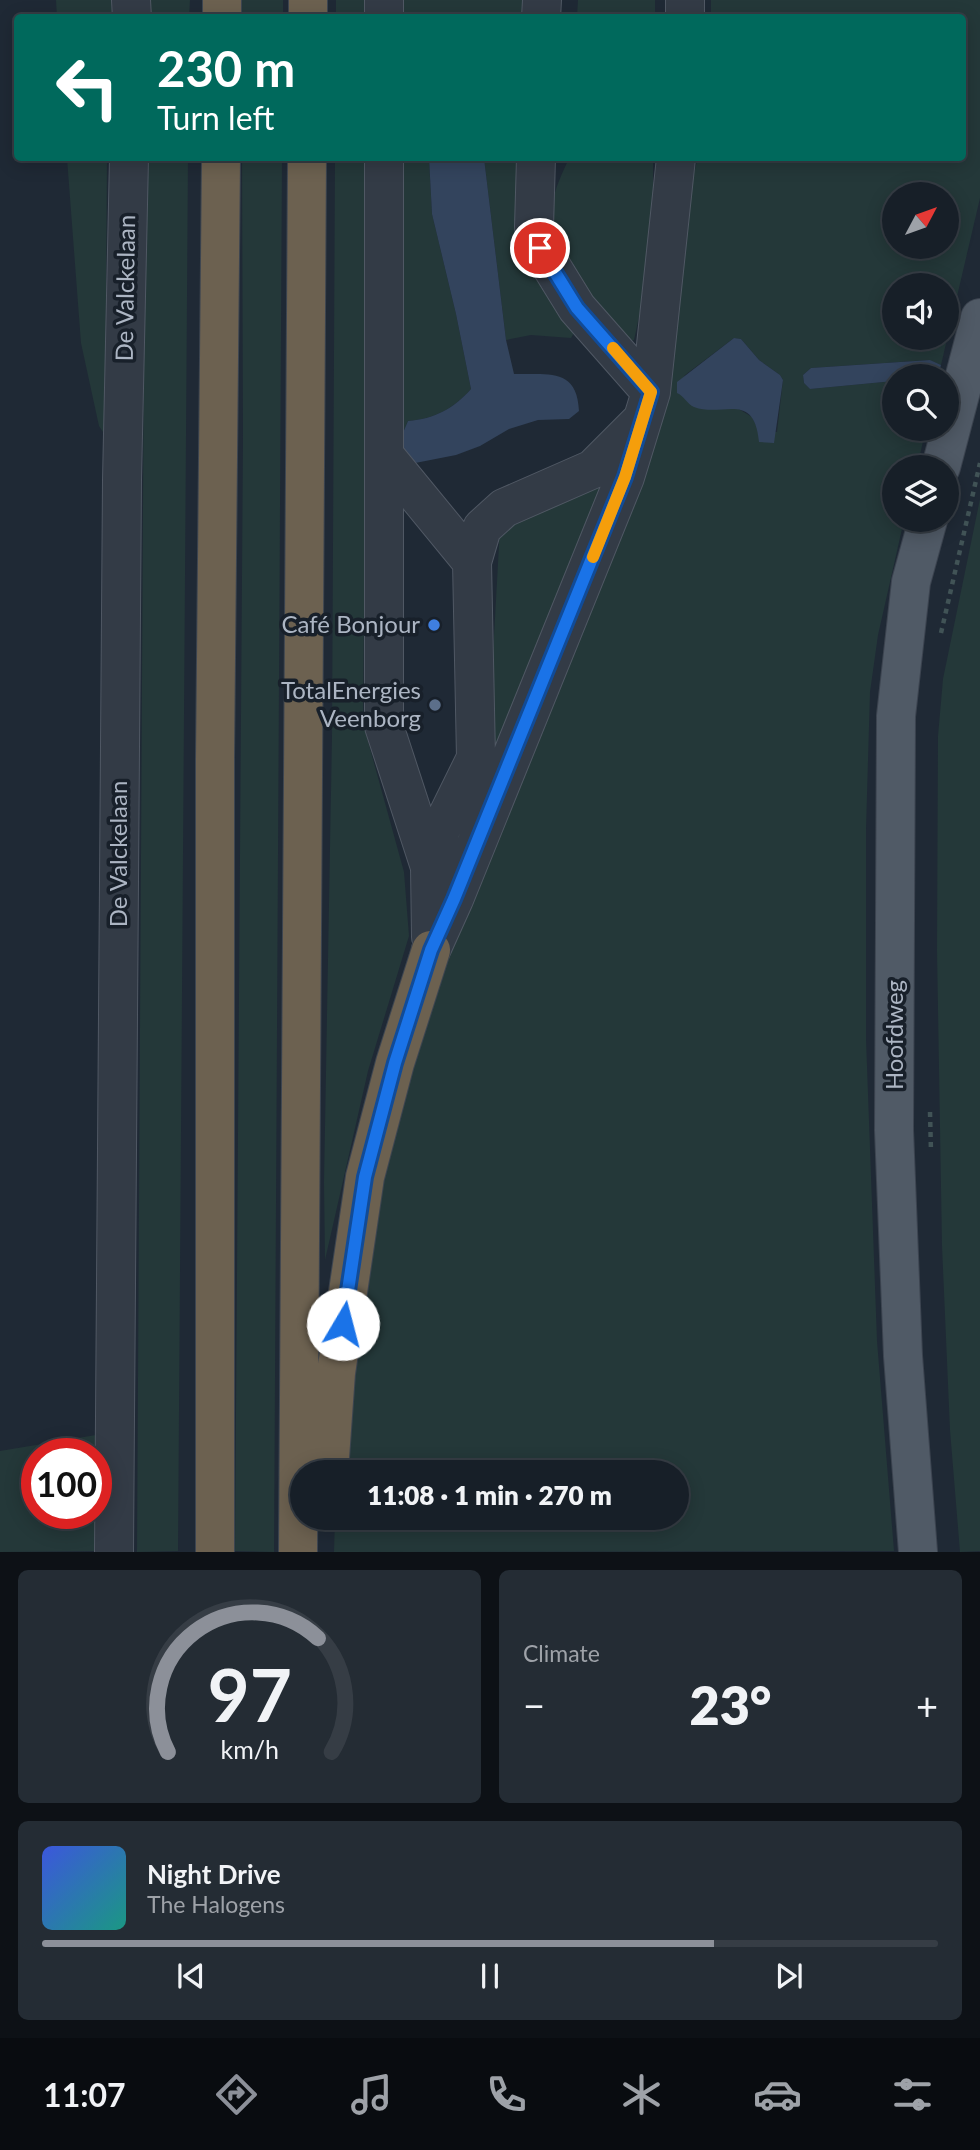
<!DOCTYPE html>
<html lang="en">
<head>
<meta charset="utf-8">
<style>
	:root { --surface:#171f28; --page:#242c34; --text:#f1f3f6; --muted:#9ea2a8; --line:#363d45; --accent:#8c9099 }
	body { margin:0; font-family:Lato,sans-serif; background:var(--page); color:var(--text); height:100vh; display:flex; flex-direction:column; font-size:26px; white-space:nowrap }
	* { box-sizing:border-box; margin:0 }
	p { font-size:23px; color:var(--muted) }
	.icon { flex:none; width:38px; height:38px; fill:none; stroke:currentColor; stroke-width:2; stroke-linecap:round; stroke-linejoin:round }
	.map { position:relative; height:1552px; overflow:hidden }
	.details { display:flex; flex-direction:column; gap:18px; padding:18px; background:#0d1116; flex:1 }
	.details>* { flex:none }
	.hud { position:absolute; left:14px; top:14px; width:952px; height:147px; border-radius:7px; box-shadow:0 4px 18px #0003,0 0 0 2px var(--line); background:#00695c; color:#fff; overflow:hidden }
	.needle { width:46px; rotate:49deg }
	.controls { position:absolute; left:882px; top:182px; display:grid; gap:14px }
	.controls a { display:grid; place-items:center; width:77px; height:77px; border-radius:50%; background:var(--surface); box-shadow:0 4px 18px #0003,0 0 0 2px var(--line); font-size:35px }
	.speed { position:absolute; left:21px; top:1438px; display:flex; gap:14px; font-size:35px; font-weight:700; text-align:center }
	.speed>* { display:grid; place-content:center; width:91px; height:91px; border-radius:50%; background:var(--surface); box-shadow:0 4px 18px #0003,0 0 0 2px var(--line); line-height:1 }
	.speed .limit { border:10px solid #d22; background:#fff; color:#111 }
	.pin { position:absolute; display:grid; place-items:center; width:60px; height:60px; color:#fff; margin:-30px; border:4px solid #fff; border-radius:50%; box-shadow:0 2px 7px #0007 }
	.me { position:absolute; width:77px; margin:-38px; rotate:8deg; stroke-linejoin:round; filter:drop-shadow(0 0 5px #0008) }
	.turn { display:flex; align-items:center; gap:24px; height:147px; padding:0 28px; font-size:32px }
	.turn .icon { width:91px; height:91px; stroke-width:2.5 }
	.turn b { display:block; font-size:49px; line-height:60px }
	.big { font-size:52px; font-weight:800; line-height:1.1 }
	.details .widget { flex:1; display:flex; flex-direction:column; justify-content:center; gap:10px; min-width:0; padding:0 24px; border-radius:10px; background:var(--page) }
	.details .dial { align-items:center; gap:0 }
	.dial svg { height:182px; overflow:visible; fill:none; stroke:var(--line); stroke-width:7; stroke-linecap:round; text-anchor:middle }
	.dial text { fill:var(--text); stroke:none }
	.song { display:flex; align-items:center; gap:21px }
	.cover { width:84px; height:84px; border-radius:10px; background:linear-gradient(135deg,hsl(230 70% 55%),hsl(170 70% 35%)) }
	.played { height:7px; border-radius:4px; background:linear-gradient(90deg,var(--accent) 75%,var(--line) 75%) }
	.keys { display:flex; justify-content:space-around; direction:ltr }
	.heat { display:flex; justify-content:space-between; align-items:center; font-size:38px; direction:ltr }
	.details .tiles { flex:1; display:grid; gap:18px; grid-template-columns:1fr 1fr }
	.widget:last-child { grid-column:span 2 }
	.trip { position:absolute; left:290px; top:1460px; width:399px; height:70px; border-radius:35px; background:var(--surface); box-shadow:0 4px 18px #0003,0 0 0 2px var(--line); font-weight:800; line-height:70px; text-align:center }
	.dock { display:flex; height:112px; justify-content:space-around; align-items:center; background:#090c10; color:var(--muted) }
	.dock .icon { width:49px; height:49px }
	.dock .current { color:var(--accent) }
	.dock b { font-size:32px; color:var(--text) }
	.map>svg:first-child { display:block }
	.green { fill:#243839; fill-rule:evenodd }
	.water { fill:#33445d }
	.lines { fill:none; stroke-linecap:round; stroke-linejoin:round }
	.minor-casing { stroke:#505864; stroke-width:40 }
	.major-casing { stroke:#3c4450; stroke-width:40 }
	.highway-casing { stroke:#3d4550; stroke-width:40 }
	.path { stroke:#415356; stroke-width:4.5; stroke-dasharray:5 5; stroke-linecap:butt }
	.minor { stroke:#333b46; stroke-width:38 }
	.major { stroke:#505a66; stroke-width:38 }
	.highway { stroke:#6c6150; stroke-width:38 }
	.route-casing { stroke:#114b97; stroke-width:18 }
	.route { stroke:#1a73e8; stroke-width:12 }
	.slow { stroke:#f59e0b; stroke-width:12 }
	.shop-dot { fill:#3f7fe0; stroke:#18202a; stroke-width:2.5 }
	.service-dot { fill:#5c6f8a; stroke:#18202a; stroke-width:2.5 }
	.labels { text-anchor:middle; stroke-width:7; stroke-linejoin:round; paint-order:stroke }
	.street-label { font-size:24px; fill:#acb5c3; stroke:#18202a }
	.poi-label { font-size:24px; fill:#acb5c3; stroke:#18202a; text-anchor:end }
</style>
</head>
<body>
<div class="map">
<svg width="980" height="1552" viewBox="0 0 980 1552">
	<rect width="100%" height="100%" fill="#1f2935"/>
	<path class="green" d="M56 0H113V17H57Z
		M142 0H190L189 17H144Z
		M242 0H283V17H242Z
		M336 0H369V17L336 18Z
		M399 0H523L522 17 399 18Z
		M578 0H655V17H577Z
		M711 0H980V198L941 365 929 360 811 368 803 375 804 383 810 389 894 381V429H926L917 467H894V520H904L878 635 870 692 866 829V1039L877 1341 894 1551 334 1552 335 1517H677V1472H336L354 1295 429 983 527 763 698 158H962V18L711 17ZM894 194H947V247H894ZM894 285H947V338H894ZM734 338 741 339 759 360 780 375 783 380 777 432 758 429 752 417 737 408 711 409 684 398C679 391 680 382 685 375Z
		M67 158H107L105 435 99 426 81 343Z
		M145 158H188L178 1551 137 1552Z
		M242 158H282L274 1552 235 1551 243 437Z
		M335 158H368L363 723 404 872 409 936 368 1071 325 1260 324 1183 332 736Z
		M398 158H429L432 214 456 314 471 389C453 409 434 419 408 421L399 442Z
		M484 158H520L575 331 571 338 531 335 506 340Z
		M569 158H653V208L642 303 634 340 628 342 623 339C597 302 551 252 553 204 554 189 563 172 569 158Z
		M620 459 487 764 500 527Z
		M980 499V1551L960 1552 950 1430 942 1246 937 950 938 736 943 679Z
		M96 1435V1454H37V1514H96V1551L0 1552V1451Z"/>
	<path class="water" d="M429 158H484L506 340 514 374C548 375 577 367 579 411L569 419 538 420 509 429 480 446 456 455 410 464 399 442 408 421C434 419 453 409 471 389L456 314 432 214Z
		M734 338 741 339 759 360 780 375 783 380 774 443 759 442C754 390 723 418 694 407 687 404 684 396 677 393V382Z
		M930 360 941 365 939 372 931 376H894V381L810 389 804 383 803 375 811 368Z"/>
	<g class="lines">
		<defs>
			<path id="minor" d="M131 0 132 18
				M384 0V18
				M541 18 542 0
				M685 18V0
				M384 158V726L430 867 431 937
				M536 158 534 227 540 248 577 308 651 392
				M385 456 472 562 476 758 441 829 430 867
				M472 562 482 528 504 508 593 469 641 421
				M431 950 454 899 625 477 651 392 676 158
				M114 1552 122 480 129 158"/>
			<path id="major" d="M941 467 980 318
				M918 1552 903 1356 894 1130 896 716 911 582 928 520"/>
			<path id="highway" d="M222 18V0
				M308 18V0
				M329 1472 336 1373 365 1177 395 1063 431 950
				M215 1552V759L221 158
				M298 1552 307 158"/>
		</defs>
		<use href="#minor" class="minor-casing"/>
		<use href="#major" class="major-casing"/>
		<use href="#highway" class="highway-casing"/>
		<path class="path" d="M941 633 980 463
			M930 1112 931 1152"/>
		<use href="#minor" class="minor"/>
		<use href="#major" class="major"/>
		<use href="#highway" class="highway"/>
	</g>
	<g class="lines">
		<defs>
			<path id="route" d="M343 1324 365 1177 395 1063 431 950 454 899 625 477 651 392 577 308 540 248"/>
		</defs>
		<use href="#route" class="route-casing"/>
		<use href="#route" class="route"/>
		<path class="slow" d="M593 557 625 477 651 392 613 348"/>
	</g>
	<circle class="shop-dot" cx="434" cy="625" r="7"/>
	<circle class="service-dot" cx="435" cy="705" r="7"/>
	<g class="labels">
		<g class="street-label">
			<text transform="translate(126 288) rotate(-89)" y="8">De Valckelaan</text>
			<text transform="translate(119 854) rotate(-90)" y="8">De Valckelaan</text>
			<text transform="translate(895 1035) rotate(-90)" y="8">Hoofdweg</text>
		</g>
		<g class="poi-label">
			<text x="420" y="633">Café Bonjour</text>
			<text x="421" y="699">TotalEnergies<tspan x="421" dy="28">Veenborg</tspan></text>
		</g>
	</g>
</svg>
<div class="controls">
<a><svg class="needle" viewBox="-14 -14 28 28"><path d="M0-13l5 13h-10z" fill="#e53935"/><path d="M0 13l5-13h-10z" fill="#9ea2a8"/></svg></a>
<a><svg class="icon" aria-label="sound" viewBox="0 0 24 24"><path d="M4 9h4l5-4v14l-5-4H4zM17 9q2 3 0 6"/></svg></a>
<a><svg class="icon" aria-label="search" viewBox="0 0 24 24"><circle cx="10" cy="10" r="6"/><path d="M15 15l6 6"/></svg></a>
<a><svg class="icon" aria-label="layers" viewBox="0 0 24 24"><path d="M12 4l9 5-9 5-9-5zM3 14l9 5 9-5"/></svg></a>
</div>
<div class="speed"><div class="limit">100</div></div>
<div class="pin" style="left:540px;top:248px;background:#d93025"><svg class="icon" aria-label="arrive" viewBox="0 0 24 24"><path d="M6 21V4h12l-3 4 3 4H6"/></svg></div>
<svg class="me" style="left:343px;top:1324px" viewBox="-20 -20 40 40"><circle r="19" fill="#fff"/><path d="M0-13L10 11 0 6-10 11z" fill="#1a73e8"/></svg>
<div class="trip">11:08 · 1 min · 270 m</div>
<div class="hud">
<div class="turn"><svg class="icon" aria-label="left" viewBox="0 0 24 24"><path d="M17 20v-9H6M10 6l-5 5 5 5"/></svg><div><b>230 m</b>Turn left</div></div>
</div>
</div>
<section class="details">
<div class="tiles">
<div class="widget dial"><svg viewBox="0 0 100 80">
<path d="M14 69A42 42 0 1 1 86 69"/>
<path d="M14 69A42 42 0 0 1 80 19" stroke="#8c9099"/>
<text x="50" y="56" font-size="32" font-weight="700">97</text>
<text x="50" y="72" font-size="11">km/h</text>
</svg></div>
<div class="widget"><p>Climate</p>
<div class="heat"><a>−</a><b class="big">23°</b><a>+</a></div>
</div>
<div class="widget">
<div class="song"><i class="cover"></i><div><b>Night Drive</b><p>The Halogens</p></div></div>
<div class="played"></div>
<div class="keys"><svg class="icon" aria-label="previous" viewBox="0 0 24 24"><path d="M18 5L8 12l10 7zM5 5v14"/></svg><svg class="icon" aria-label="pause" viewBox="0 0 24 24"><path d="M8 5v14M16 5v14"/></svg><svg class="icon" aria-label="next" viewBox="0 0 24 24"><path d="M6 5l10 7-10 7zM19 5v14"/></svg></div>
</div>
</div>
</section>
<nav class="dock">
<b>11:07</b>
<svg class="icon current" aria-label="directions" viewBox="0 0 24 24"><path d="M12 3l9 9-9 9-9-9zM9 14v-3h6M13 9l2 2-2 2"/></svg>
<svg class="icon" aria-label="music" viewBox="0 0 24 24"><path d="M9 18V5l10-2v13"/><circle cx="6" cy="18" r="3"/><circle cx="16" cy="16" r="3"/></svg>
<svg class="icon" aria-label="phone" viewBox="0 0 24 24"><path d="M5 4h4l2 5-3 2q2 4 5 5l2-3 5 2v4C11 20 4 13 5 4z"/></svg>
<svg class="icon" aria-label="climate" viewBox="0 0 24 24"><path d="M12 3v18M4 7l16 10M4 17L20 7"/></svg>
<svg class="icon" aria-label="car" viewBox="0 0 24 24"><path d="M5 17H2v-5l4-1 3-4h7l3 4 3 1v5h-3M9 17h6M6 11h13"/><circle cx="7" cy="17" r="2"/><circle cx="17" cy="17" r="2"/></svg>
<svg class="icon" aria-label="filters" viewBox="0 0 24 24"><path d="M4 7h16M4 17h16"/><circle cx="9" cy="7" r="2"/><circle cx="15" cy="17" r="2"/></svg>
</nav>
</body>
</html>
